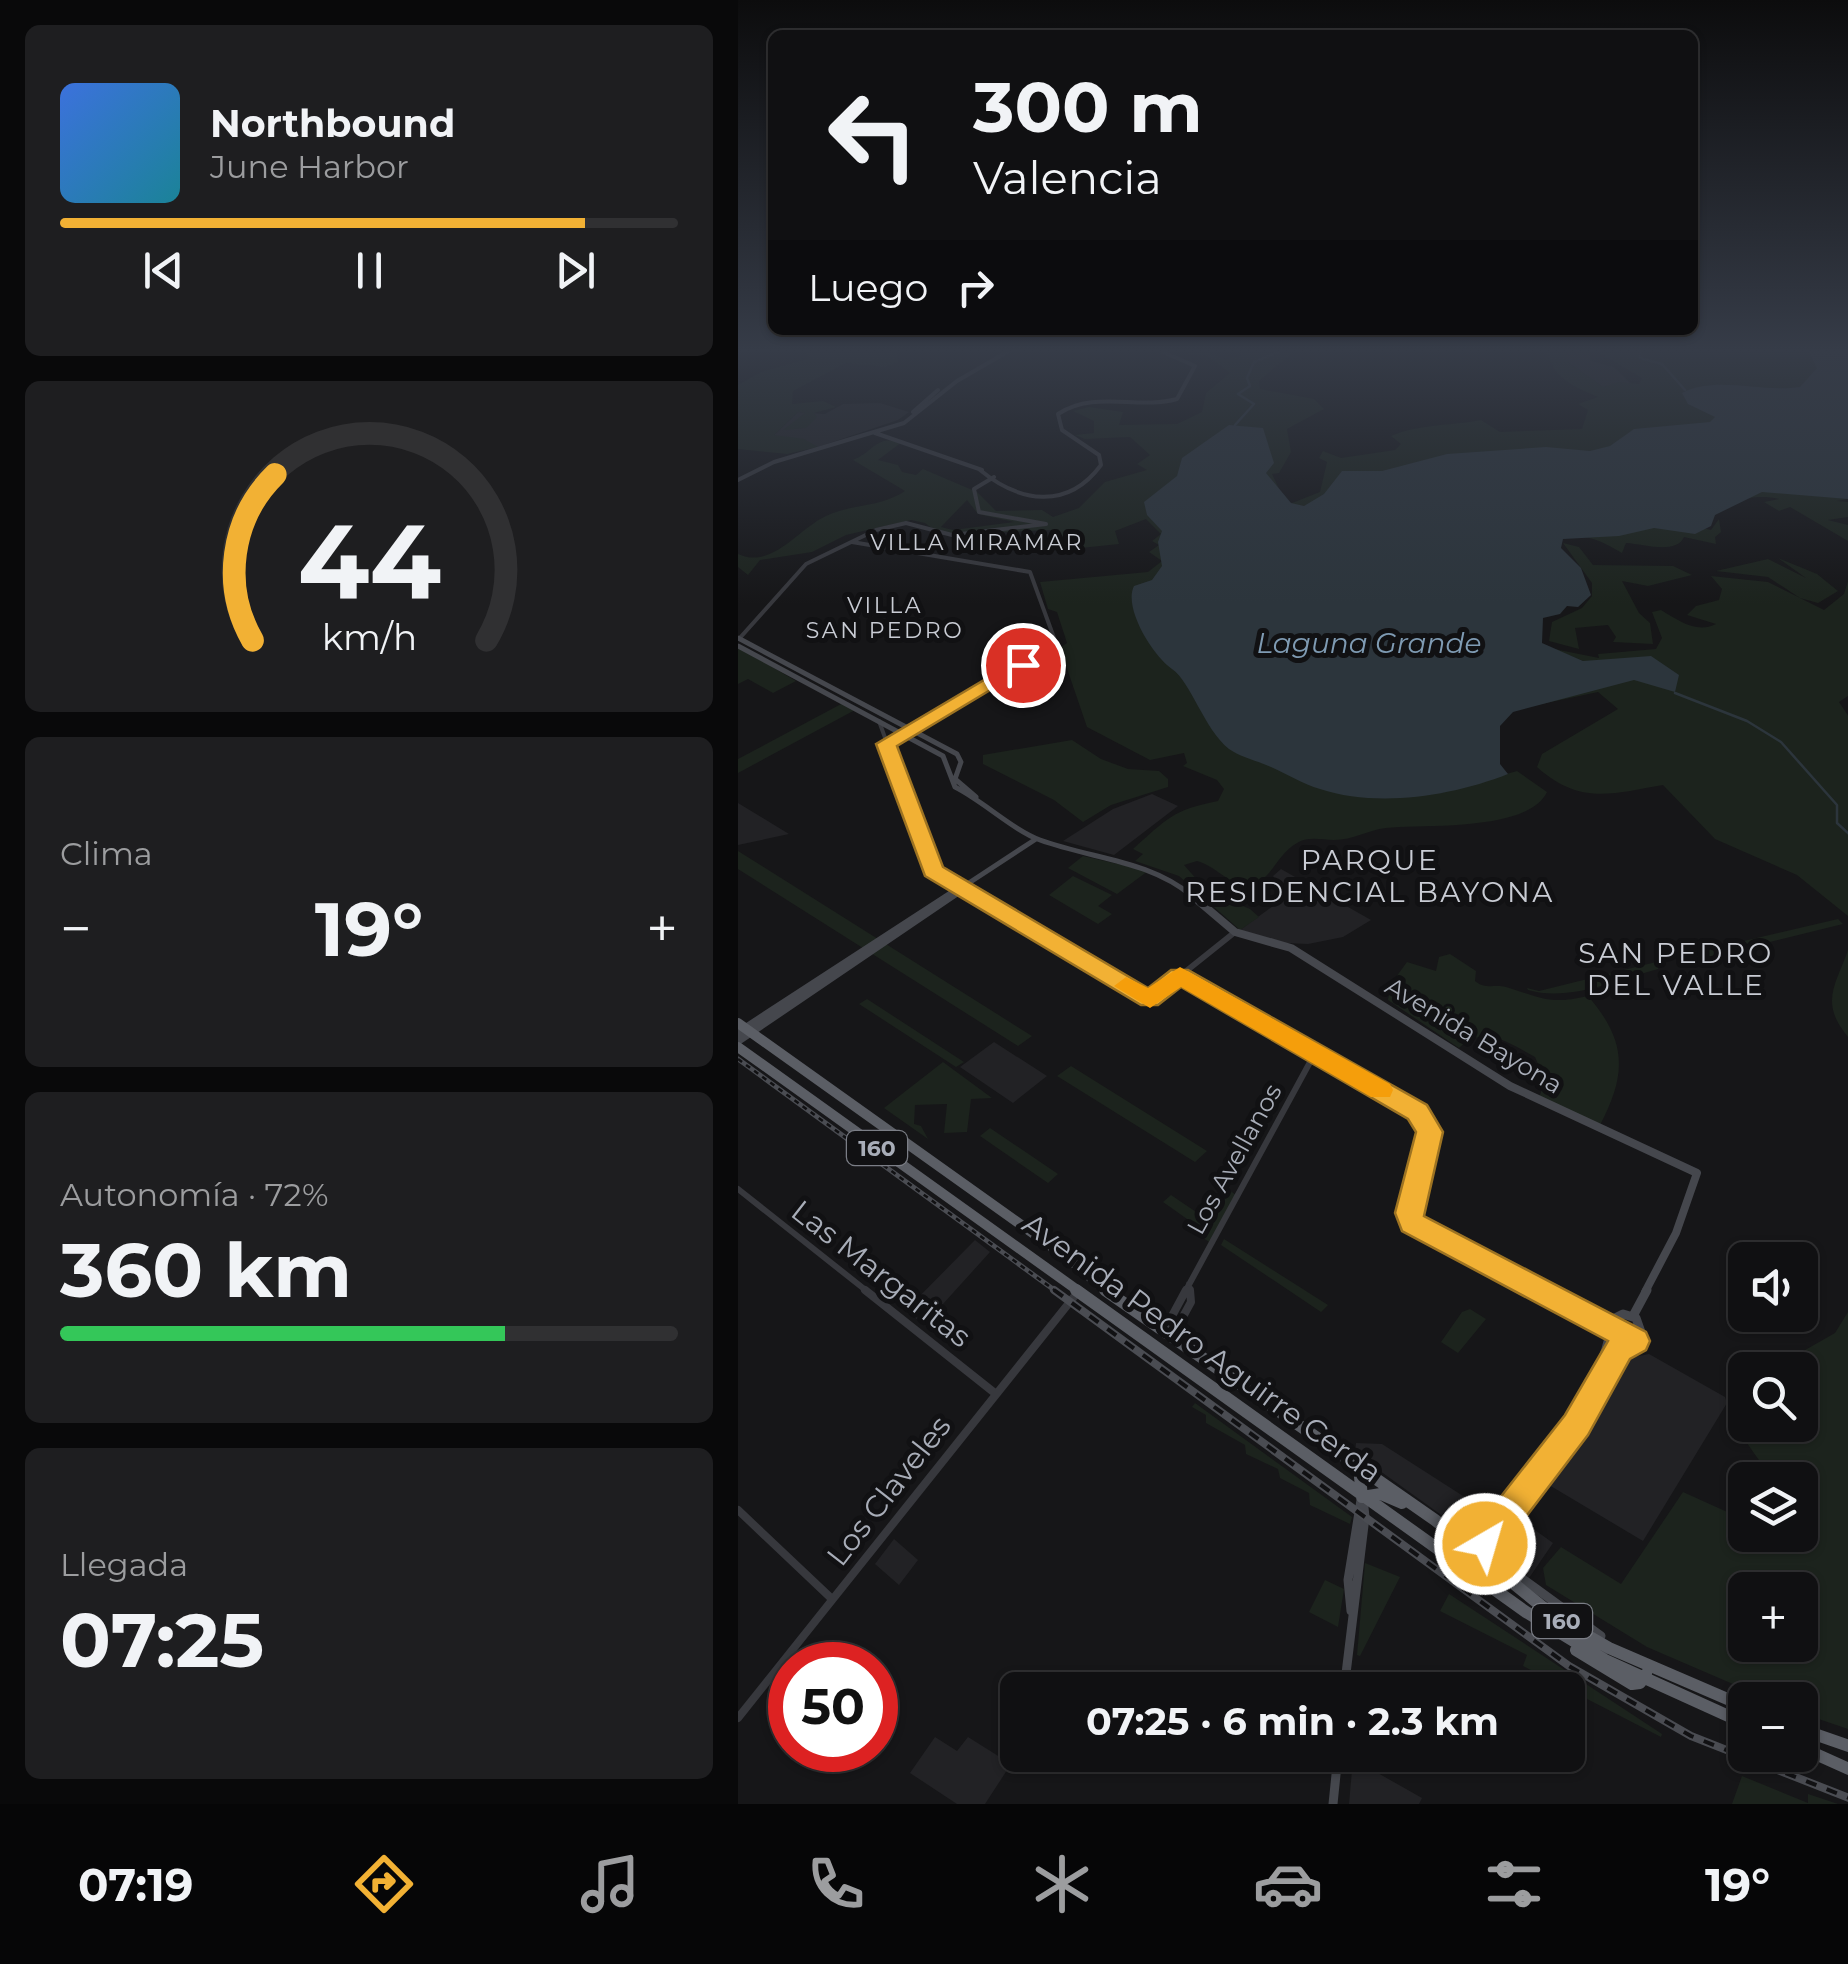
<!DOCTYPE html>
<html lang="es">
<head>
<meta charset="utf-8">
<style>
	:root { --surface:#101012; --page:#1e1e20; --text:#f1f3f6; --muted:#9c9d9f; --line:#303032; --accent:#f2b134 }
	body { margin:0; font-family:Montserrat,sans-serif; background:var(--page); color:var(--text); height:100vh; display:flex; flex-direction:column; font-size:38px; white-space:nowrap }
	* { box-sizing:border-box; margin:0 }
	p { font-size:32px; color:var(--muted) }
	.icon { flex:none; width:55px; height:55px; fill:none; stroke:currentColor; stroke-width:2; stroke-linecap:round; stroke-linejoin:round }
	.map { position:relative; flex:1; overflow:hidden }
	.sheet { display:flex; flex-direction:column; gap:25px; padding:25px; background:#09090a; width:738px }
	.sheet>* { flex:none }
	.top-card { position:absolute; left:30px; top:30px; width:930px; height:305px; border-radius:15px; box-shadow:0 2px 8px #0004,0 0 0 2px var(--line); background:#101012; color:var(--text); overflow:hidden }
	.buttons { position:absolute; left:990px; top:1242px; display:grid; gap:20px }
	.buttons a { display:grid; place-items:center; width:90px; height:90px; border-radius:15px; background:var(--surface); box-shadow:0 2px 8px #0004,0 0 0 2px var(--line); font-size:50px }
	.speed { position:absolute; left:30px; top:1642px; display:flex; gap:20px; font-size:50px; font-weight:700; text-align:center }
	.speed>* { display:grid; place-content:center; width:130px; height:130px; border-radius:50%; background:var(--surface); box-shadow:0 2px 8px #0004,0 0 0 2px var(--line); line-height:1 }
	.speed .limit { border:15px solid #d22; background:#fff; color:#111 }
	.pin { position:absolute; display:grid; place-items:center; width:85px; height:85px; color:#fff; margin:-42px; border:5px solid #fff; border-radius:50%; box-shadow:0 2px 10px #0007 }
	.me { position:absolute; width:110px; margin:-55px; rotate:38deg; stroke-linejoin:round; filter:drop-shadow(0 0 8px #0008) }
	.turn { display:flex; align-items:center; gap:35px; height:210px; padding:0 40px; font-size:45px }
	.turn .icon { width:130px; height:130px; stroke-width:2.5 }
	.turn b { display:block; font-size:70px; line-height:85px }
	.then { display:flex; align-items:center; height:95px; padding:0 40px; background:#0003; gap:20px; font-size:38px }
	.big { font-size:75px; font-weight:700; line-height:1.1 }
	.sheet .tile { flex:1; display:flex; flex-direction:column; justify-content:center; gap:15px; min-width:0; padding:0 35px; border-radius:15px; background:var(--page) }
	.sheet .dial { align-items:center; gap:0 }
	.dial svg { height:260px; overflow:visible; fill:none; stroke:var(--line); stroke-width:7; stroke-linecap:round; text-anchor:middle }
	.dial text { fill:var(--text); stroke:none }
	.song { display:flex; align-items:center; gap:30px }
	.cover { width:120px; height:120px; border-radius:15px; background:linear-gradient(135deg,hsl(220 70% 55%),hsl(190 70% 35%)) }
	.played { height:10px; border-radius:5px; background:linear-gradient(90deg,var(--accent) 85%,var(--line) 85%) }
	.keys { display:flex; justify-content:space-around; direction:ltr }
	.heat { display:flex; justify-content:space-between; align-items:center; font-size:55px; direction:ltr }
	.charge { height:15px; border-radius:8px; background:linear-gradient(90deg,#34c759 72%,var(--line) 0) }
	.trip { position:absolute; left:262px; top:1672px; width:585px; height:100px; border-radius:15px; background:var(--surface); box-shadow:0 2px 8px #0004,0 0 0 2px var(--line); font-weight:700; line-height:100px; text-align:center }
	.tabs { display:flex; height:160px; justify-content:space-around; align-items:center; background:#060607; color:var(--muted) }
	.tabs .icon { width:70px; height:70px }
	.tabs .current { color:var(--accent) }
	.tabs b { font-size:45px; color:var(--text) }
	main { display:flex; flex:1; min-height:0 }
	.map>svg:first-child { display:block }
	.built { fill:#222225 }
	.green { fill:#1c231d; fill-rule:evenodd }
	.water { fill:#2c353c }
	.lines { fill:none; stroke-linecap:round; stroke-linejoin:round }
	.stream { stroke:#2c353c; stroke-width:2.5 }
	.tertiary-far2 { stroke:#37383d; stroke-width:4 }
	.tertiary-far1 { stroke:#37383d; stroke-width:6 }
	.tertiary { stroke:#37383d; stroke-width:8 }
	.secondary-far2 { stroke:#45474d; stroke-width:5 }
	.secondary-far1 { stroke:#45474d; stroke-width:8 }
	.secondary { stroke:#45474d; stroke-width:9 }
	.trunk-far1 { stroke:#5b5e65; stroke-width:10 }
	.trunk { stroke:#5b5e65; stroke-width:12 }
	.rail-far1-casing { stroke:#4a4c52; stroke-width:5 }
	.rail-casing { stroke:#4a4c52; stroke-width:8 }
	.rail-far1 { stroke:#111113; stroke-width:2.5; stroke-dasharray:5; stroke-linecap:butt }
	.rail { stroke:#111113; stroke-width:4; stroke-dasharray:11; stroke-linecap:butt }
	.route { fill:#f2b134; stroke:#9d7322; stroke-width:2.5 }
	.slow { fill:#f59e0b }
	.labels { text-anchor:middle; stroke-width:10; stroke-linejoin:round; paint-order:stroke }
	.far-neighbourhood-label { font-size:22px; letter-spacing:2.5px; fill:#c9ccd4; stroke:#111113 }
	.shield { fill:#111113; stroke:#7b7e86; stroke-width:2.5 }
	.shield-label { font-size:22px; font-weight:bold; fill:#a8adb8 }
	.street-label { font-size:25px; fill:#a8adb8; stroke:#111113 }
	.water-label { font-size:28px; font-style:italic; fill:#7f9bb3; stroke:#111113 }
	.neighbourhood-label { font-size:28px; letter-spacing:2.5px; fill:#c9ccd4; stroke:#111113 }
	.near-street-label { font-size:30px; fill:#a8adb8; stroke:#111113 }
</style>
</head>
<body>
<main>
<section class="sheet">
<div class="tile">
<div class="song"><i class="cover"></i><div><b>Northbound</b><p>June Harbor</p></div></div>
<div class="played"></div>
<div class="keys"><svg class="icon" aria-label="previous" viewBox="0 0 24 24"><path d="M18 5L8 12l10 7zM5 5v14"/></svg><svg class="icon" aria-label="pause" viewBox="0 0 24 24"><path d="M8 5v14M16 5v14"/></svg><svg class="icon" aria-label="next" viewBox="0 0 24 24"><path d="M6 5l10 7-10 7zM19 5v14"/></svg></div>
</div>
<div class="tile dial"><svg viewBox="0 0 100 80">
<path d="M14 69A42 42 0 1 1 86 69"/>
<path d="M14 69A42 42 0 0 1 21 18" stroke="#f2b134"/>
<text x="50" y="56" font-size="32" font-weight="700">44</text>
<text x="50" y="72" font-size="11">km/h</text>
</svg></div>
<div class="tile"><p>Clima</p>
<div class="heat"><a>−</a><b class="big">19°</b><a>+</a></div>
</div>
<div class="tile"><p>Autonomía · 72%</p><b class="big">360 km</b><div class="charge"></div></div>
<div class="tile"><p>Llegada</p><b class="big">07:25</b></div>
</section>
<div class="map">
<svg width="1111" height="1804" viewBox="0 0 1111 1804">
	<rect width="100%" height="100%" fill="#161618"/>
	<path class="built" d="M827 352H851L853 361 876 367 893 384 865 387 831 363Z
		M142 403 171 412 160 420 80 447 35 436 60 412 87 414 105 404Z
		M414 794 440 806 376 855 325 841 375 809Z
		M0 803 51 834 0 845Z
		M543 869 633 920 605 937 570 944 547 943 502 930 549 896 535 876Z
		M256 1042 309 1076 275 1103 222 1067Z
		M237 1240 252 1252 186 1325 168 1310Z
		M911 1354 987 1397 989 1403 905 1541 806 1482 843 1438 878 1382 886 1359Z
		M618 1443 644 1444 750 1512 734 1537 617 1453Z
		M776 1515 815 1543 791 1578 753 1550Z
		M156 1539 180 1560 161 1585 137 1564Z
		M197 1737 219 1751 230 1737 273 1764 247 1804H219L172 1773Z
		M615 1759 684 1798 681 1804H611Z"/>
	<path class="green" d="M67 352H158L160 362 147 367 108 363 55 391 54 404 85 401 98 407 76 413 79 417 68 428 45 430 67 413 60 412 36 435 66 439 80 447 49 454 0 449V385L23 372 73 358Z
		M469 352 488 360 503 356 501 352H555L521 381 522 389 576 399 586 409 549 429 553 452 541 473 534 474 549 505 582 492 589 462 581 458 585 451 603 458 657 450 663 444 653 436C681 424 712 426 743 420L762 432 844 429 850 410 840 404 860 397C838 388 815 378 810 354L805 352H827L831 363 865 387 881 382 901 384 904 378 860 352H1110V499L1099 501 1110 502V517L1090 520 1110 525V541L1052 507 1041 511 1026 502 1041 499C1010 492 984 504 965 528L973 530 981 519 983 532 977 537 978 544 946 537C938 555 906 544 888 543L884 553C863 541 847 532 821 539L833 604 799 619 801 642 820 657 845 661 816 649 861 658 860 654 918 649 924 638 914 612 923 610C940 620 958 634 978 624L949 615 958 606 981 600 984 589 973 576 1030 582 1086 610 1106 594 1110 581V696L1101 702 1111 717 1110 916 1059 875 977 839 925 785C874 794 841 805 799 767L804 754 880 709 860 692 771 711 703 793 779 771 809 792C790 832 686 824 648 828 630 830 615 840 596 840 583 840 571 836 559 843 537 855 533 885 507 885 492 885 476 865 459 861L446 865 469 891 512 909 521 917 502 930 441 876 397 861 405 854 395 849C429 819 434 810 480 801L486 789 479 780 445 766 449 763 446 753 412 760 349 727 322 648 329 643 319 612 310 609 302 582 410 572 424 561 411 552 421 545 414 541 423 534 408 519 377 531 381 544 343 548 321 543 326 537 314 530 203 535 187 523 173 520 108 535 74 552 22 560 10 575 0 567V554C34 570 61 528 88 516 116 503 141 508 167 491L115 460C136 452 137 435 164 442L140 460 160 465 164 472 178 475 185 469 239 492 258 511 304 510 315 517 341 508 367 482 409 470 399 464 412 455 392 437 347 439 337 435 356 433V421L335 411 351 407 385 412 381 425 439 424 464 412 468 393 492 373 470 356 441 354ZM229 500 240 514 276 522 215 530 203 527Z
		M825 543 841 547 855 565 935 566 954 575 910 586 884 581 901 613 912 623 915 644 875 642 878 637 870 625 837 628 841 649 811 641 814 622 844 608 854 596V583Z
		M1040 558 1079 574 1100 591 1080 603 1062 598 1030 577 978 571 1030 559 1068 578Z
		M0 647 58 681 35 693 10 679 0 684Z
		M105 703 117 710 0 773V759Z
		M334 740 363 759 390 769 421 771 430 779V787L373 805 345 822 316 800 245 764V755Z
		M0 851 294 1036 280 1046 0 869Z
		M345 856 410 871 379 894 330 868Z
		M335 876 374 895 360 906 374 914 360 924 311 895Z
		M1100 919 1105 924 950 962 942 956Z
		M916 940 923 942 927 953 920 969C880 980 830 1002 790 990L789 988 801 991 918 962Z
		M1110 950 1111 1037H1110C1081 1002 1098 985 1110 950Z
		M712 954 738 971 737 981C748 990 756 984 768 987 804 998 811 1005 850 996 889 1041 889 1074 862 1125L801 1098 807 1080 797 1057C771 1043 746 1024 721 1048L650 1000 653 984 669 962 698 971 701 957Z
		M129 999 226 1062 218 1067 121 1004Z
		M205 1062 254 1098 233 1099 229 1132 206 1133 209 1104 177 1105 176 1124 183 1126 190 1139 146 1108Z
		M333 1066 469 1151 457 1162 319 1076Z
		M252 1128 320 1174 310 1183 242 1136Z
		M491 1190 498 1195 471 1242 464 1237 466 1231 425 1202 433 1195 464 1216Z
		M486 1239 590 1305 583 1312 483 1245Z
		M732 1309 748 1319 720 1353 703 1342 724 1312Z
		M1110 1312V1729L1063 1713 1062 1700H1032L909 1647 808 1585 805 1568 823 1547 883 1584 945 1492 1007 1520 1008 1535H1062V1480H1034C1022 1455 976 1416 1007 1387L1008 1425H1062V1370H1032L1097 1333ZM1008 1590H1062V1645H1008Z
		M457 1403 614 1517 612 1524 572 1505 571 1493 542 1478 540 1469 508 1454 507 1445 468 1423V1415L454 1407Z
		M627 1563 662 1577 622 1656 619 1655Z
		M587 1580 606 1589 600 1627 571 1612Z
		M711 1594 924 1734 923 1737 785 1666 789 1655 702 1611Z
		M1004 1776 1070 1803V1794L1100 1804H994Z"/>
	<path class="water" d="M1071 352H1110V499L1024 492 977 515 973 526 957 534 916 528 881 536 825 539 823 548 843 568 853 595 840 607 829 606 822 614 805 618 804 643 845 661 913 656 941 675 937 692 896 680 775 712 762 726V764L770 774C714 796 640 808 582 789 565 784 549 774 533 767 520 761 502 757 491 749 466 729 453 682 434 669 415 656 385 608 396 586L414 580 424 566 420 542 424 531 409 515 406 502 439 476 444 458 491 425 525 428 536 463 528 473 553 503 566 506 586 494 604 471H644L709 454 808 447 852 451 872 446 896 429 972 422 977 417 950 404 944 393C978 375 1024 393 1062 387L1079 368Z"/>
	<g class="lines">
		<path class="stream" d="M902 352V358L924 364 947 390
			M497 425 516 404 500 394 512 386 509 378 516 362 540 352
			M937 693 1009 721 1043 742 1099 805V823L1111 834"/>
		<path class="tertiary-far2" d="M175 412 200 390
			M137 433 244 470
			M242 470C281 502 329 511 363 465L361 455 324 430 320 414C357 390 399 410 439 399L457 366 425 352
			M0 480 36 462 166 423 219 381 269 352
			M114 542 292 572 319 646 148 744
			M1 639 68 564 138 530 168 523 214 535 308 524 241 512 236 489 256 477
			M141 721 195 871 237 896"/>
		<path class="tertiary-far1" d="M232 893 412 1000 497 932
			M442 976 687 1119 691 1136 671 1213 676 1225 804 1292
			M0 1189 130 1292
			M451 1284 452 1292
			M447 1292 577 1053"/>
		<path class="tertiary" d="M127 1290 258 1394
			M800 1290 894 1339
			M427 1329 448 1290
			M435 1335 453 1302 452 1290
			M0 1510 94 1599
			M0 1718 339 1293"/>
		<path class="secondary-far2" d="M0 638 219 754 223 762 217 779 238 797
			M0 646 205 756 217 787C245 801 275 830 302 840 354 859 411 860 454 896
			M211 896 298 839
			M215 896 223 890"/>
		<path class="secondary-far1" d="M451 893 497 932 553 948 772 1086 959 1173 938 1233 907 1292
			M0 1033 215 893
			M0 1041 218 893"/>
		<path class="secondary" d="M895 1316 909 1290
			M737 1546C777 1491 873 1386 873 1320L885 1314 898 1318 904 1335 881 1350 839 1425 743 1549
			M744 1549 863 1636
			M613 1611 610 1580 623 1500
			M606 1690 627 1517 625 1498
			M595 1804 600 1755"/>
		<path class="trunk-far1" d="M0 1023 331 1259 370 1292
			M0 1047 342 1292"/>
		<path class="trunk" d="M338 1290 788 1612 867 1660 1008 1724
			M367 1290 697 1520 817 1617 871 1648 1008 1707
			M621 1467 624 1497
			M624 1497 643 1494 664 1503
			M838 1650 894 1684 902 1683 908 1674
			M1062 1729 1111 1746
			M1062 1747 1111 1769"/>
		<defs>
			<path id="rail-far1" d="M0 1059 319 1292"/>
			<path id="rail" d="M316 1290 831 1666 953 1736 1111 1798"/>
		</defs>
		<use href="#rail-far1" class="rail-far1-casing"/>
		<use href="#rail" class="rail-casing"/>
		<use href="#rail-far1" class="rail-far1"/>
		<use href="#rail" class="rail"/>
	</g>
	<linearGradient id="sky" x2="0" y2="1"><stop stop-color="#0c0c0d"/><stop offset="0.58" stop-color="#363c48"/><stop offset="1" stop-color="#363c48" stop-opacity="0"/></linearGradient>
	<rect width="1111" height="604" fill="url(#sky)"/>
	<path class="route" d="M278 661 294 665 159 746 205 867 410 988 433 970H450L689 1105 705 1132 686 1216 908 1332 912 1341 908 1350 892 1359 850 1435 759 1555 747 1559 735 1555 730 1544 735 1532 827 1415 870 1341 664 1231 657 1213 678 1132 670 1119 443 987 420 1005H403L187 876 138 744Z"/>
	<path class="slow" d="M442 967 652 1084 655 1090 652 1097H633L443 987 412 1008 376 986 388 977 410 988Z"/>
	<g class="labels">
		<g class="far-neighbourhood-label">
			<text x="239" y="550">VILLA MIRAMAR</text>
			<text x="147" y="613">VILLA<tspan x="147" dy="25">SAN PEDRO</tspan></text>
		</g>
		<g class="shield">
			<rect x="109" y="1131" width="60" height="34" rx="8"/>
			<rect x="794" y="1604" width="60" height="34" rx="8"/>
		</g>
		<g class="shield-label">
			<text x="139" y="1156">160</text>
			<text x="824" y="1629">160</text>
		</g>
		<g class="street-label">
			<text transform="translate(736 1035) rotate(31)" y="9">Avenida Bayona</text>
			<text transform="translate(496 1159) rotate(-61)" y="9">Los Avellanos</text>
		</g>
		<g class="water-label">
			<text x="631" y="653">Laguna Grande</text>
		</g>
		<g class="neighbourhood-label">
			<text x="632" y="870">PARQUE<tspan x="632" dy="32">RESIDENCIAL BAYONA</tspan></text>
			<text x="938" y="963">SAN PEDRO<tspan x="938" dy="32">DEL VALLE</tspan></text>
		</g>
		<g class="near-street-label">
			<text transform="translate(143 1274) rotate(38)" y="10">Las Margaritas</text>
			<text transform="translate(464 1348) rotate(36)" y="10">Avenida Pedro Aguirre Cerda</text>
			<text transform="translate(151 1491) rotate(-52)" y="10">Los Claveles</text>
		</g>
	</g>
</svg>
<div class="buttons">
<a><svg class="icon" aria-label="sound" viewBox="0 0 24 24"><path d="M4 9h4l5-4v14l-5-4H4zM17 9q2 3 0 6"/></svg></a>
<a><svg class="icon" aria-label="search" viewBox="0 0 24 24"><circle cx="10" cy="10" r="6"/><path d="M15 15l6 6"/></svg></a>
<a><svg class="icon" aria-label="layers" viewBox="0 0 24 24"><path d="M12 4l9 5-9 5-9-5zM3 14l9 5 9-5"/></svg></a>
<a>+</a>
<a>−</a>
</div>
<div class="speed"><div class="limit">50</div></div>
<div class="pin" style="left:285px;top:665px;background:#d93025"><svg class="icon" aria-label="arrive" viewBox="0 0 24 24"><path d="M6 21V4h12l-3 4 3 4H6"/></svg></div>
<svg class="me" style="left:747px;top:1544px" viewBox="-20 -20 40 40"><circle r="17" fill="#f2b134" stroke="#fff" stroke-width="3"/><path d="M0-11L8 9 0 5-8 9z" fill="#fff"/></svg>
<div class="trip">07:25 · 6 min · 2.3 km</div>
<div class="top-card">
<div class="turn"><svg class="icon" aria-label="left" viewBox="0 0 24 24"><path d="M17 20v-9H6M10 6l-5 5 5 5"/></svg><div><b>300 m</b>Valencia</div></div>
<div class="then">Luego<svg class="icon" aria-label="right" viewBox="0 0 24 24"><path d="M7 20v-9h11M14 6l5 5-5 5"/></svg></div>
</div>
</div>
</main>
<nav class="tabs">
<b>07:19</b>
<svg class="icon current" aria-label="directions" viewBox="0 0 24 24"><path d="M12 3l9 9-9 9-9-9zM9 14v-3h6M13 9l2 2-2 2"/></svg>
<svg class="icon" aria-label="music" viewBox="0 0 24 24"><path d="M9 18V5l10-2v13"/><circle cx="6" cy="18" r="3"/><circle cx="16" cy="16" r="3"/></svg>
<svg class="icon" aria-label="phone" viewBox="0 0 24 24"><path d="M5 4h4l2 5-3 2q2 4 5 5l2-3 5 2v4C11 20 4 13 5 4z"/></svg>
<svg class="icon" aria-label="climate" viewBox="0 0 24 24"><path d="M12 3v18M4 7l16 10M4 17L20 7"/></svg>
<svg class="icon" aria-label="car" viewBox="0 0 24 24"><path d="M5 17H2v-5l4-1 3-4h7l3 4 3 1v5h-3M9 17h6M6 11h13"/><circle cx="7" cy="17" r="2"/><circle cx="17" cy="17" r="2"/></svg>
<svg class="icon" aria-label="filters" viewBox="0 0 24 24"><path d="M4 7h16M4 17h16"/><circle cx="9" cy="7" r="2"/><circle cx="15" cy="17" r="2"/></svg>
<b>19°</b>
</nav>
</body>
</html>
